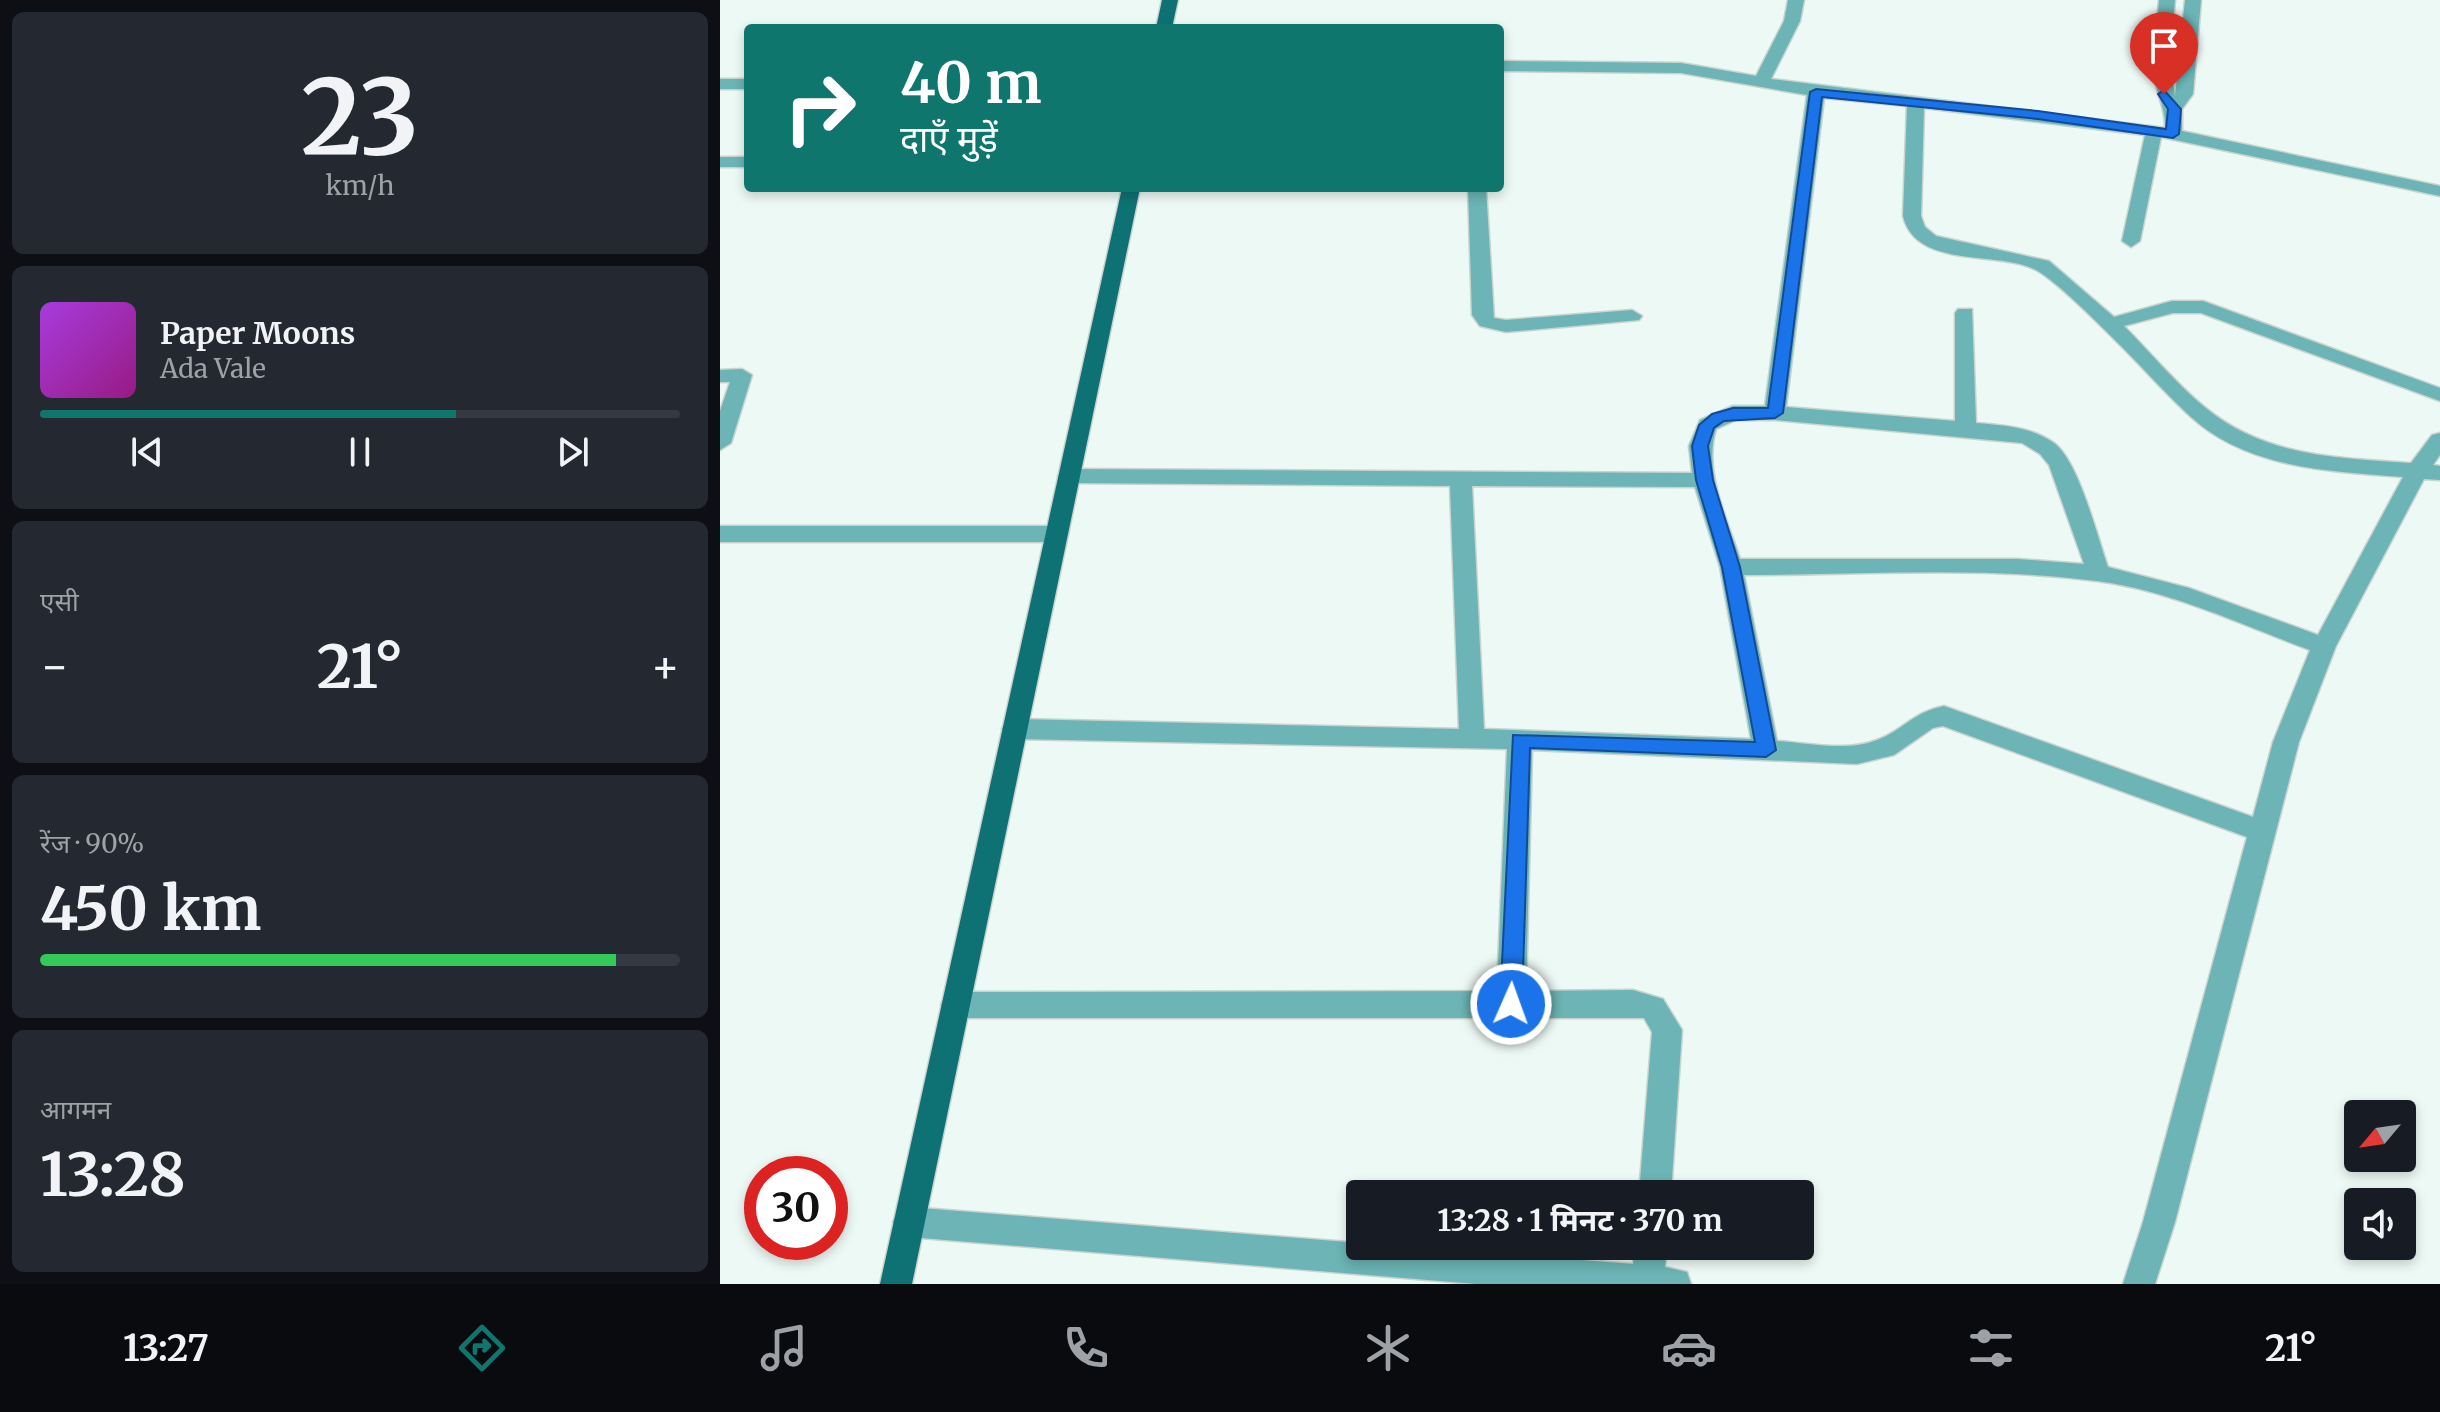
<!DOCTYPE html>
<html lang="hi">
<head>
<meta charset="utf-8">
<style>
	:root { --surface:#171b24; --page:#242831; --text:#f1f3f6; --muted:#9ea1a6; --line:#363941; --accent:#0f766e }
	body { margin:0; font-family:Merriweather,"Noto Sans Devanagari",serif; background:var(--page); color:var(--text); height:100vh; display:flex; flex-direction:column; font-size:30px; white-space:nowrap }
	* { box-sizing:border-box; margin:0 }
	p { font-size:26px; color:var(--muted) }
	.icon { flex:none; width:44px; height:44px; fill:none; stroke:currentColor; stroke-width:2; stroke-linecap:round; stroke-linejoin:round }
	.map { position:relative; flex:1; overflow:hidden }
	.details { display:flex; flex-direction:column; gap:12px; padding:12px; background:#0d0f14; width:720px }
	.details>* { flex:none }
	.banner { position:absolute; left:24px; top:24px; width:760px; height:168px; border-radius:8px; box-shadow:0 4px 12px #0003; background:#0f766e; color:#fff; overflow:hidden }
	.needle { width:52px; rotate:241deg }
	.tools { position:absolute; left:1624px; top:1100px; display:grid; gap:16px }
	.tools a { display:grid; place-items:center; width:72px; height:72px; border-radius:8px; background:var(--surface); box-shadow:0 4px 12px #0003; font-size:40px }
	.speed { position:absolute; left:24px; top:1156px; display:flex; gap:16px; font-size:40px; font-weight:700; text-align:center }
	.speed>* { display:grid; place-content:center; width:104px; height:104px; border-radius:50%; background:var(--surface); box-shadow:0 4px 12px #0003; line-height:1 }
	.speed .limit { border:12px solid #d22; background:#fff; color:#111 }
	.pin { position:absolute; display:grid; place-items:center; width:68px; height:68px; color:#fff; margin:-82px -34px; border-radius:50% 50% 50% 0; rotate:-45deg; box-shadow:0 0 8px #0007 }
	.pin .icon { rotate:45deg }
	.me { position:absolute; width:88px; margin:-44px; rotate:2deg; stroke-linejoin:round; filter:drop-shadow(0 0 6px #0008) }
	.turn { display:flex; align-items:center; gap:28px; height:168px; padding:0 24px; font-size:36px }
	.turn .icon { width:104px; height:104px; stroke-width:2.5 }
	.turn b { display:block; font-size:56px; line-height:68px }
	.big { font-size:60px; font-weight:700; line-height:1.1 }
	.details .card { flex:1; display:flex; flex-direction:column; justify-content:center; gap:12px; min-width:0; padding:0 28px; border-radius:12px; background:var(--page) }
	.details .dial { align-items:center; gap:0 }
	.dial b { font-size:104px; line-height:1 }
	.song { display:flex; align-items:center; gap:24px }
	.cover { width:96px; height:96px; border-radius:12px; background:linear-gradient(135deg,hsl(280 70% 55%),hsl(310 70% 35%)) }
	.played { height:8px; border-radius:4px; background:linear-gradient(90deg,var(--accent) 65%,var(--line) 65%) }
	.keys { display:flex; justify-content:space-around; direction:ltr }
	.heat { display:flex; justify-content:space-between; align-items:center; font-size:44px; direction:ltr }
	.charge { height:12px; border-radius:6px; background:linear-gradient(90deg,#34c759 90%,var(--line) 0) }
	.trip { position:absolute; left:626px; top:1180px; width:468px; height:80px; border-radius:8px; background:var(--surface); box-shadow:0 4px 12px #0003; font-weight:700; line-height:80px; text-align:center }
	.tabs { display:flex; height:128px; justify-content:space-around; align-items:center; background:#090b0e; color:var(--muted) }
	.tabs .icon { width:56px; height:56px }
	.tabs .active { color:var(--accent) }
	.tabs b { font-size:36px; color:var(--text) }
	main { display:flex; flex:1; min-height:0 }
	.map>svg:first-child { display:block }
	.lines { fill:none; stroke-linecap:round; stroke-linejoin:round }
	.minor-casing { stroke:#c9d4d0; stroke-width:3 }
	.major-casing { stroke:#c9d4d0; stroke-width:3 }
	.minor { fill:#6cb4b5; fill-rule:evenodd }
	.major { fill:#0e7274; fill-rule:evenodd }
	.route { fill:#1a73e8; stroke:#114b97; stroke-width:2 }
</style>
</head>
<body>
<main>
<section class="details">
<div class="card dial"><b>23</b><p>km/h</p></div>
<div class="card">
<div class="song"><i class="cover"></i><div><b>Paper Moons</b><p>Ada Vale</p></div></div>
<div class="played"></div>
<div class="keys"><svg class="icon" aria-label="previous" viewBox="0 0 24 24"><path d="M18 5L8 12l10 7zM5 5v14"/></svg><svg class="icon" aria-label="pause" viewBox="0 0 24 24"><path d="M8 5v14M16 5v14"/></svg><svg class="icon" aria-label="next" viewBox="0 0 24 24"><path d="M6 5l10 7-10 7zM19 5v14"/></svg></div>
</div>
<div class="card"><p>एसी</p>
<div class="heat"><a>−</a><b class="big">21°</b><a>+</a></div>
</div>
<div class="card"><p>रेंज · 90%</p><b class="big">450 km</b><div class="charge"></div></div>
<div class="card"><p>आगमन</p><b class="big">13:28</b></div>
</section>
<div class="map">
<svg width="1720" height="1284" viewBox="0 0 1720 1284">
	<rect width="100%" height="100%" fill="#edf9f5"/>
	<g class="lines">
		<defs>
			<path id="minor" d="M1068 0H1084L1080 21 1051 79 1445 128C1446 109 1437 97 1435 78 1432 52 1437 26 1439 0H1455L1450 58 1455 96 1465 0H1481L1473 94 1462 109V131L1720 186V196L1441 137 1420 241 1411 247 1402 241 1425 135 1204 108 1201 216 1205 227 1216 236 1329 261 1394 317 1452 301H1483L1720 388V401L1481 313H1453L1404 326C1431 353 1457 385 1487 409 1546 457 1619 458 1691 463L1712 435 1720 433V455L1713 465 1720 466V480L1704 479 1616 646 1579 742 1455 1222 1435 1284H1403L1423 1222 1527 837 1223 726 1213 728 1174 755 1137 764 812 750 806 991 913 990 943 999 962 1030 951 1194H919L932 1032 924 1018H235L225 1014 221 1005 225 996 235 992 777 991 787 749 295 739 286 736 282 729 286 722 295 719 739 729 730 486 349 483 338 476 349 469 972 473 969 446 980 420 1013 406H1045L1087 95 961 73 780 71V61L961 63 1036 76 1064 21ZM1104 98 1187 106 1183 216C1196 270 1279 250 1316 270 1337 281 1384 329 1402 347 1425 370 1447 395 1471 417 1528 469 1610 471 1683 477L1598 635 1469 588 1388 567C1377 536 1359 462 1334 443 1312 427 1282 425 1256 423L1252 309H1238L1235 313V421L1066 407ZM1016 420H1055L1302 443 1320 454 1329 465 1364 564 1298 559H1020C1007 519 983 471 996 429ZM752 486 975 487 1000 567 1031 739 764 729ZM1024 575C1140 575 1261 566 1377 581 1449 590 1522 625 1590 650L1553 742 1533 817 1224 706C1191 713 1184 730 1157 740 1127 752 1088 743 1057 741Z
				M0 79H28V89H0Z
				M0 157H28V167H0Z
				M748 188H766L774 318 786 320 912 310 922 316 919 320 786 332 760 326 752 315Z
				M22 369 32 375 11 443 0 450V411L10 382H0V370Z
				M0 526H337L348 534 337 542H0Z
				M189 1207 640 1243V1246H683L913 1264 915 1246H947L945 1267 967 1272 971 1284H756L189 1237 178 1233 173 1222 178 1211Z"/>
			<path id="major" d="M442 0H458L452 28H436Z
				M402 188H420L192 1284H160Z"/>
		</defs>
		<use href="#minor" class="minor-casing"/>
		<use href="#major" class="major-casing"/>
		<use href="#minor" class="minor"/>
		<use href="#major" class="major"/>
	</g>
	<path class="route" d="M1096 89 1318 111 1446 129 1448 109 1438 94 1444 90 1461 109 1459 134 1453 138 1318 119 1102 97 1063 413 1055 418 1004 421 994 428 988 446 993 480 1020 567 1056 750 1046 757 810 748 802 1004 799 1010 791 1013 783 1010 780 1004 793 735 1035 742 1002 567 976 480 972 446 979 425 992 414 1013 408H1048L1090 92Z"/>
</svg>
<div class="tools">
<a><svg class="needle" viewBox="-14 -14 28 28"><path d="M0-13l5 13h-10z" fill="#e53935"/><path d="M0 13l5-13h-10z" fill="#9ea1a6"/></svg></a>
<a><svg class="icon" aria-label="sound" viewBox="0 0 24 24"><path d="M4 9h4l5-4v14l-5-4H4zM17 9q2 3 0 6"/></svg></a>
</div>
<div class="speed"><div class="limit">30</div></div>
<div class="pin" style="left:1444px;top:94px;background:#d93025"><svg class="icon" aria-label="arrive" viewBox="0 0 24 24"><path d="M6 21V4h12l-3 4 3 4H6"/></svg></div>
<svg class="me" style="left:791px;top:1004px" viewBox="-20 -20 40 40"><circle r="17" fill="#1a73e8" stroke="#fff" stroke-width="3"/><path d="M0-11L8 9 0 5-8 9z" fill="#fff"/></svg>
<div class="trip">13:28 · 1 मिनट · 370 m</div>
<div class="banner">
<div class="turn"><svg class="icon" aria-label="right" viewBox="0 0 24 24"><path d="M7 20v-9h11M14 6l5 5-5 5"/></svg><div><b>40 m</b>दाएँ मुड़ें</div></div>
</div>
</div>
</main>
<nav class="tabs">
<b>13:27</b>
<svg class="icon active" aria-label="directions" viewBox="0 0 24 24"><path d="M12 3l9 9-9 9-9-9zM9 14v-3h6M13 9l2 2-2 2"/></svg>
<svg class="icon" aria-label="music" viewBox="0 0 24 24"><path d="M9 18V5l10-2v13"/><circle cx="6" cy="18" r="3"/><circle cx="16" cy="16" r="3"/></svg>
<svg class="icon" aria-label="phone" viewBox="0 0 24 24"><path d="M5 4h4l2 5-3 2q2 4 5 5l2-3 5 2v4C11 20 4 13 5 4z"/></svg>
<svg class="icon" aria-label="climate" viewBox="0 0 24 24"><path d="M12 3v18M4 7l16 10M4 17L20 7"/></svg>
<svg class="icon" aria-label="car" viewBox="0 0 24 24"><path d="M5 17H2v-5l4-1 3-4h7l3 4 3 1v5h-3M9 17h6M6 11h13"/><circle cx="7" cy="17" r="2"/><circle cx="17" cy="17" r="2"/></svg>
<svg class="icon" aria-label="filters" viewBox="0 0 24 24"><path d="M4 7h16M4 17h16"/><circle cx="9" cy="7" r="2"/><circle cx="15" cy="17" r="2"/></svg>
<b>21°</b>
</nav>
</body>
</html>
